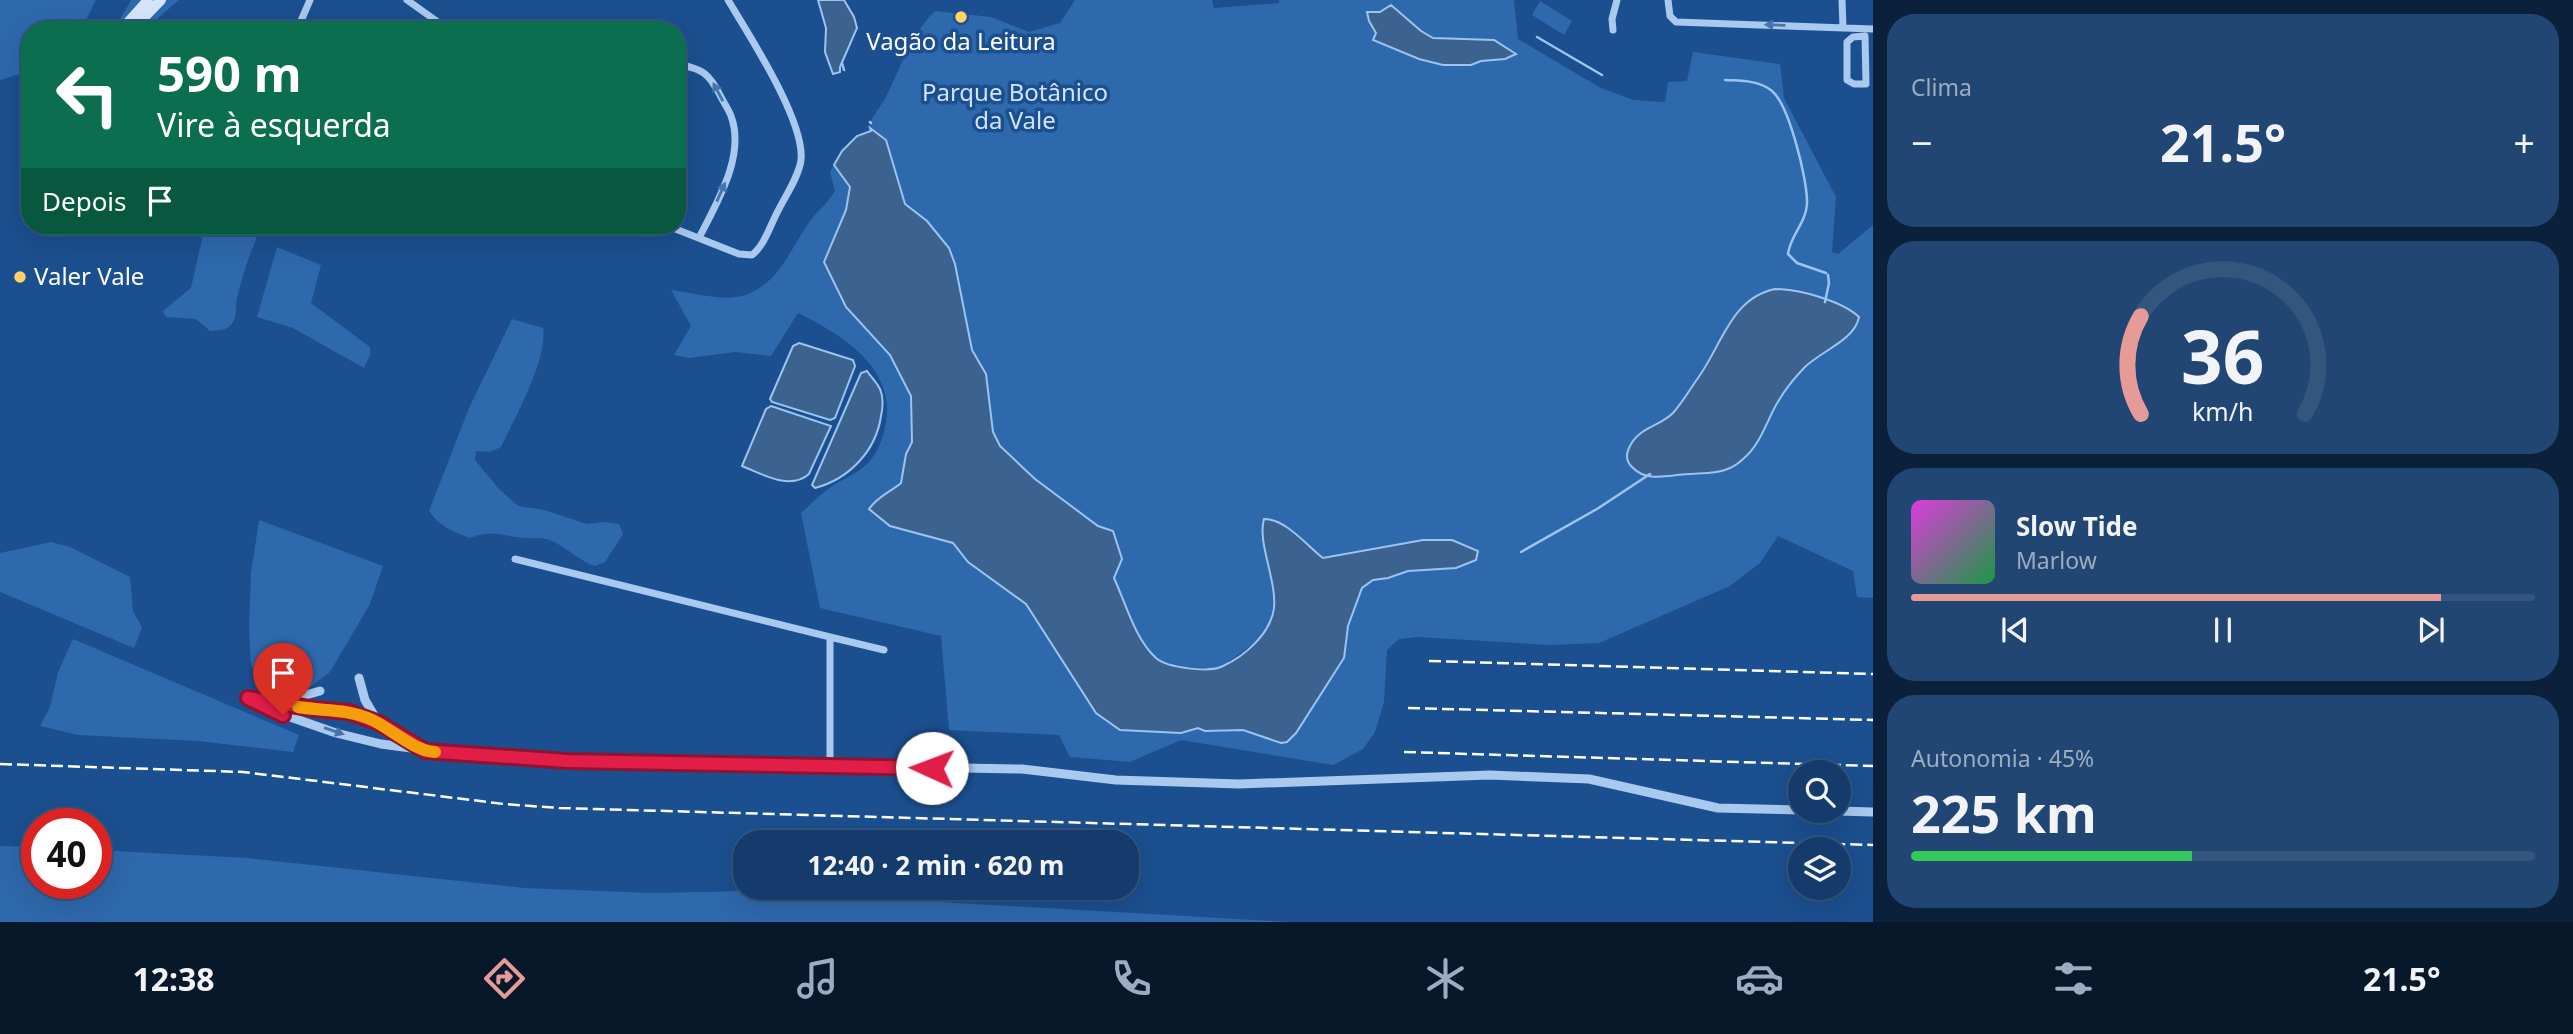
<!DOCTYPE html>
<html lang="pt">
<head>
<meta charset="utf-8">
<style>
	:root { --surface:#143b6b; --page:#214673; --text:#f1f3f6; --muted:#9dadc1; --line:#33557e; --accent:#e69b98 }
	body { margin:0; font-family:"Noto Sans",sans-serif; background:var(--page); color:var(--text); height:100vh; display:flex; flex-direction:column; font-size:26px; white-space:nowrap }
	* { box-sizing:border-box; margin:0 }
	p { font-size:23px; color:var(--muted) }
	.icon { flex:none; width:38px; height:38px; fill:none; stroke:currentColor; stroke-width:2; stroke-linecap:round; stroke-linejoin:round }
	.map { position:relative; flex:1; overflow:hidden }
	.drawer { display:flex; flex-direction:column; gap:14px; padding:14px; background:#0b203b; width:700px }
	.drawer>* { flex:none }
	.top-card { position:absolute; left:21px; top:21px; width:665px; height:214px; border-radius:28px; box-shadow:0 7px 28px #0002,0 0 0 2px var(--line); background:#0b6e4f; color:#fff; overflow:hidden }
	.controls { position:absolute; left:1788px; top:760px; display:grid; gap:14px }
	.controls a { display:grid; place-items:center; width:63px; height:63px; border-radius:50%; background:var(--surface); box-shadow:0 7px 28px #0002,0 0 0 2px var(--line); font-size:35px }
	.speed { position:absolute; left:21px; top:808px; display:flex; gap:14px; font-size:35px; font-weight:700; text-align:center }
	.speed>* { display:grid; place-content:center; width:91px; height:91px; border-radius:50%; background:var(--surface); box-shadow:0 7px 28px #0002,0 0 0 2px var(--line); line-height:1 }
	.speed .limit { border:10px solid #d22; background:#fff; color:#111 }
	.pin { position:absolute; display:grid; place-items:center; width:60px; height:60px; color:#fff; margin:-72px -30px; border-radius:50% 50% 50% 0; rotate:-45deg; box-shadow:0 0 7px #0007 }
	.pin .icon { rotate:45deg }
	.me { position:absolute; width:77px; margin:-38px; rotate:272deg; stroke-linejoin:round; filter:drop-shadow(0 0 5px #0008) }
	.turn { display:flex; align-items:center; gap:24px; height:147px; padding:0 21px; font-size:32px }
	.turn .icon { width:91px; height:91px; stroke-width:2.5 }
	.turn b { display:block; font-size:49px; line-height:60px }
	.then { display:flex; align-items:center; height:66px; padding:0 21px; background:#0003; gap:14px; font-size:26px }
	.big { font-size:52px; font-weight:700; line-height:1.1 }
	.drawer .widget { flex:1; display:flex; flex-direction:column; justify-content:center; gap:10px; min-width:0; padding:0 24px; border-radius:28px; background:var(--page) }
	.drawer .dial { align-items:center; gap:0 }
	.dial svg { height:182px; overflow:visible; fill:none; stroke:var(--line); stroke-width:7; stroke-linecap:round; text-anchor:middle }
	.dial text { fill:var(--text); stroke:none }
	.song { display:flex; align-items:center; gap:21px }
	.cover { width:84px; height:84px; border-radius:10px; background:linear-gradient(135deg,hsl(300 70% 55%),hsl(140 70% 35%)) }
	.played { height:7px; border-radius:4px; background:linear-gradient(90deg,var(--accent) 85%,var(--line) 85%) }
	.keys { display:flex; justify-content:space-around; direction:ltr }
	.heat { display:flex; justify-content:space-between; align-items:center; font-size:38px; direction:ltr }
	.charge { height:10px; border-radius:5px; background:linear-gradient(90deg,#34c759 45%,var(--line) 0) }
	.trip { position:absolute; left:733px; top:830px; width:406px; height:70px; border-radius:28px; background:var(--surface); box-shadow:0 7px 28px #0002,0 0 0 2px var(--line); font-weight:700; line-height:70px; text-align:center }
	.tabs { display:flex; height:112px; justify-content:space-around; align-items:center; background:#08182b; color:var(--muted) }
	.tabs .icon { width:49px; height:49px }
	.tabs .active { color:var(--accent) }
	.tabs b { font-size:32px; color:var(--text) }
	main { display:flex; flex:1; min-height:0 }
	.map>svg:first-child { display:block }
	.green { fill:#2e69ad; fill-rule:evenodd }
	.water { fill:#3c6290; stroke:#9cc4f0; stroke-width:2 }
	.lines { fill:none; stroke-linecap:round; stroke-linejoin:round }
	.stream { stroke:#9cc4f0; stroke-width:2.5 }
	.minor { stroke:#a9c9ee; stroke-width:7 }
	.tertiary { stroke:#a9c9ee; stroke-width:9 }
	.secondary { stroke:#d6e6fa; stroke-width:10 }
	.rail { stroke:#fff; stroke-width:2.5; stroke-dasharray:12 5; stroke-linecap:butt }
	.oneway { fill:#4674ac }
	.route-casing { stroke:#92132f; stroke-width:18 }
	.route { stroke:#e11d48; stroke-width:12 }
	.slow { stroke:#f59e0b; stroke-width:12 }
	.poi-dot { fill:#ffd166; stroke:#1b4f8f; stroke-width:2.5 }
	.labels { text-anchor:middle; stroke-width:7; stroke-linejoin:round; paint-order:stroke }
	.poi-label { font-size:24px; fill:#fff; stroke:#1b4f8f }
	.park-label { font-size:24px; fill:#cfe3fa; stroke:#1b4f8f }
</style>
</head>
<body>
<main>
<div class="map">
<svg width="1873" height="922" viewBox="0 0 1873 922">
	<rect width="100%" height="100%" fill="#1b4f8f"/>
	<path class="green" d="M0 0H96L81 30H30V71L0 80Z
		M131 0H179L158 18 152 30H114Z
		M1075 0H1212L1214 8 1279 3V0H1514L1518 39 1599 87 1633 100 1665 102 1668 82 1687 81 1693 52 1780 64 1784 98 1836 197 1832 252 1838 254 1873 225V598L1857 597 1853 571 1778 536 1760 563 1730 586 1599 643 1549 645 1418 637 1399 639 1387 650 1384 702 1375 732 1363 749 1333 765 1181 740 1130 762 1070 757 1059 735 949 730 941 636 820 608 801 513C812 503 823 492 834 485 847 477 860 472 870 461 878 451 883 438 885 427 899 370 843 335 798 313L771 356 735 352 689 358 674 355 691 326 671 290C688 292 720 300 736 297 781 289 790 245 814 216 822 207 829 201 835 191L830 172 834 165 850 187 846 210 824 262 846 307 890 355 911 396 912 442 906 454 901 484C889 493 877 496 870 509L953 543 968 562 1026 604 1096 713 1120 730 1181 733 1199 728 1205 731 1243 730 1281 743 1296 733 1344 658 1348 626 1362 588 1373 580 1388 578 1408 571 1456 568 1423 540 1323 558 1295 535 1261 536 1266 549 1274 596V610L1265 635 1222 667 1209 668 1177 667 1164 663 1155 657 1146 645 1138 633 1114 578 1113 532 1098 526 1035 479 1000 446 993 433 986 374 972 350 955 264 949 248 927 221 905 204 886 140 870 128V124C873 115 881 106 886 97 901 67 911 34 935 11L991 17 1029 32 1060 23ZM1394 6 1421 31 1433 38 1486 39 1515 53V55L1509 56 1505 59 1481 61 1471 65H1443L1419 59 1374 41 1376 33 1369 21 1367 12H1380ZM1821 298 1851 310 1859 317 1791 382 1726 470 1665 477 1626 457 1629 448 1640 432 1672 414 1701 374 1741 307Z
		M1540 1 1572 21 1564 35 1532 15Z
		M205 226H227L257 238C248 257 242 278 237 298 235 308 238 316 231 325 226 331 217 330 210 331L196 319 166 317 163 311 191 288Z
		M277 247 321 265 311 303 370 347V355L364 368 293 328 257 317Z
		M512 319 543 328C548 358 515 418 501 447L490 452 476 451 475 460 499 489 518 506 544 510 587 524 603 522 619 524 623 534 605 562 595 566C579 561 568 548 552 541 544 537 533 539 524 538 501 536 494 529 470 538 453 532 439 526 429 511L469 408Z
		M259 520 383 566 370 604 330 672 309 688 288 691 265 683 251 666 249 627 251 573Z
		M51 542 70 547 130 577 133 611 142 627 134 648 0 592V553Z
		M73 639 299 735 293 752 198 741 78 735 40 726 50 707 58 672Z
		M0 846 37 847V884H96V850L247 858 524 888 652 893 747 891 1290 922H0Z"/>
	<path class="water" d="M818 0H844L854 17 857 28 840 67V72L833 74 825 52 826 28Z
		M1391 5 1421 31 1433 38 1494 40 1516 54 1505 59 1481 61 1471 65H1443L1419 59 1373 40 1376 33 1369 21 1367 12H1380Z
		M870 128 886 140 905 204 927 221 949 248 955 264 972 350 986 374 993 432 1000 446 1035 479 1098 526 1113 531 1122 559 1114 578C1126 604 1135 639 1156 658 1167 668 1210 673 1223 666 1245 656 1271 633 1274 608 1277 581 1257 542 1264 519 1286 519 1306 545 1323 558L1423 540H1452L1478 551 1476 560 1456 568 1408 571 1388 578 1373 580 1362 588 1348 626 1344 658 1296 733 1287 742 1281 743 1243 730 1205 731 1198 728 1181 733 1120 730 1096 713 1026 604 968 562 953 543 890 526 869 509C878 496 889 493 901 483L906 454 912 442 911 396 890 355 846 307 824 262 846 210 850 187 834 165 842 151 857 136 871 131Z
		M1775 289C1799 289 1842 301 1859 317 1855 340 1821 351 1805 367 1794 378 1784 391 1776 405 1766 423 1760 445 1743 459 1739 463 1731 468 1725 470 1714 474 1700 473 1688 474 1669 475 1647 483 1632 467 1627 462 1625 456 1629 448 1638 427 1659 427 1673 413 1683 402 1690 389 1698 378 1722 345 1731 298 1775 289Z
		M799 343 853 360 855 366 835 418 830 420 772 402 770 399 793 346Z
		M867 371C871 377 877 383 880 389 884 398 883 407 881 416 876 451 849 479 815 488L812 485 861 373Z
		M771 406 831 426 809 474C790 491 762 474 742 466L766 409Z"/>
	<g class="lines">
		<path class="stream" d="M1537 37 1602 75
			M842 63 844 70
			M1725 80C1741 81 1759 80 1772 91 1789 105 1808 181 1807 204 1806 223 1790 236 1788 254L1797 263 1826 273
			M870 122 871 123
			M1825 302 1829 283 1828 275
			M1521 552 1597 509 1650 474"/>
		<path class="minor" d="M407 0 449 30
			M1668 0 1670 16 1676 22 1873 29
			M1842 0 1843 28
			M297 30 310 0
			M1613 30 1612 19 1617 0
			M1865 36 1866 84H1854L1847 80V42L1853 37Z
			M677 64C703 69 709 73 721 97 724 103 729 110 731 116 746 156 716 204 699 238
			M668 226 739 254 752 255C765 245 771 223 779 209 786 195 799 176 801 160 805 121 749 35 728 0
			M515 559 830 637V765
			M830 637 884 650"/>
		<path class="tertiary" d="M359 678 365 700 378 722
			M248 698 270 710 336 733 381 744 456 754 567 761 1022 769 1116 780 1239 784 1490 775 1589 779 1718 808 1801 810
			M253 698 315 709 349 712 379 723 421 749
			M277 700 295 698 320 691
			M1802 810 1873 812"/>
		<path class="secondary" d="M121 30 148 0
			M132 30 161 0"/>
		<path class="rail" d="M1429 661 1873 674
			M1408 708 1873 720
			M1404 752 1873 766
			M0 764 243 772 504 804 559 808 1873 845"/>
	</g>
	<defs><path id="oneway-solid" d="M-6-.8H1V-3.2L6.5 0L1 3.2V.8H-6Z" transform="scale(1.75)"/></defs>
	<g class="oneway">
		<use href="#oneway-solid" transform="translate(1775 25) rotate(-178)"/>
		<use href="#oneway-solid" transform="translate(718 92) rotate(-118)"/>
		<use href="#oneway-solid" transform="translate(721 192) rotate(-66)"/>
		<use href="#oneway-solid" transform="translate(334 731) rotate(19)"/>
	</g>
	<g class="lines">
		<defs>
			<path id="route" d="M283 715 248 698 315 709 349 712 379 723 425 751 567 761 932 768"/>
		</defs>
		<use href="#route" class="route-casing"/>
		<use href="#route" class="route"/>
		<path class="slow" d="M298 707C322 711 345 709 368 718 390 727 411 750 435 752"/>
	</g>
	<g class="poi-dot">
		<circle cx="961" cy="17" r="7"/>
		<circle cx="20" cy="277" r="7"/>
	</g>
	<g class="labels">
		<g class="poi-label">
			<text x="961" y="50">Vagão da Leitura</text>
			<text x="34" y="285" text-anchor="start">Valer Vale</text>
		</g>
		<g class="park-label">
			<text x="1015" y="101">Parque Botânico<tspan x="1015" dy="28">da Vale</tspan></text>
		</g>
	</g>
</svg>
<div class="controls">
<a><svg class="icon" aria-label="search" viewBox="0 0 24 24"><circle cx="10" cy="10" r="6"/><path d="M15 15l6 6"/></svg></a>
<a><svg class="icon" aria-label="layers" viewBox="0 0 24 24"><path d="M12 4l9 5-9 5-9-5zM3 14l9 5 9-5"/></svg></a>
</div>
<div class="speed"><div class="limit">40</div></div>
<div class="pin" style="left:283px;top:715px;background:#d93025"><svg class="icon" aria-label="arrive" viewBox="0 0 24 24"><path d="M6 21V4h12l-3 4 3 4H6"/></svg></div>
<svg class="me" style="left:932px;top:768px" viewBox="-20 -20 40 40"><circle r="19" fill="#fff"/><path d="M0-13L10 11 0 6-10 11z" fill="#e11d48"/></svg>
<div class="trip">12:40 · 2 min · 620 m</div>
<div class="top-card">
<div class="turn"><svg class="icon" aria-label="left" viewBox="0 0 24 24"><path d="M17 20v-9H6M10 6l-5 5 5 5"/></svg><div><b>590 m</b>Vire à esquerda</div></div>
<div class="then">Depois<svg class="icon" aria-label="arrive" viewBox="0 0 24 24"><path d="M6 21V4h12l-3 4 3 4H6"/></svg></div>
</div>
</div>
<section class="drawer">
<div class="widget"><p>Clima</p>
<div class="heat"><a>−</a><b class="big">21.5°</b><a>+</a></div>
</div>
<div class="widget dial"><svg viewBox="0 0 100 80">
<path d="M14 69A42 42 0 1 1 86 69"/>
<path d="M14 69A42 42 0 0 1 14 26" stroke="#e69b98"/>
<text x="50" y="56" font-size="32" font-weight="700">36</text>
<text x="50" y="72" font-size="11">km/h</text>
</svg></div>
<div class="widget">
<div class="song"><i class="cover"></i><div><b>Slow Tide</b><p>Marlow</p></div></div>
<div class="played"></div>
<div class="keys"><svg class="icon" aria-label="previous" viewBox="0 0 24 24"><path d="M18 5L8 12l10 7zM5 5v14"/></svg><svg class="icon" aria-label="pause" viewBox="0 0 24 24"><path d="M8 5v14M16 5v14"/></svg><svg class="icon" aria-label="next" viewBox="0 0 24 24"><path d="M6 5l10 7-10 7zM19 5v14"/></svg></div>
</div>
<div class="widget"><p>Autonomia · 45%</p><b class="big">225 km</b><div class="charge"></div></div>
</section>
</main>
<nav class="tabs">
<b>12:38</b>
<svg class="icon active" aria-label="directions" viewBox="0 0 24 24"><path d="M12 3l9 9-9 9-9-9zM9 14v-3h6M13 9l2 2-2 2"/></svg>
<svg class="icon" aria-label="music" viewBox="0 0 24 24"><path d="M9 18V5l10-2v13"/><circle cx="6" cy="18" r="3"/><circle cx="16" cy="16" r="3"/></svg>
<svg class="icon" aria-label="phone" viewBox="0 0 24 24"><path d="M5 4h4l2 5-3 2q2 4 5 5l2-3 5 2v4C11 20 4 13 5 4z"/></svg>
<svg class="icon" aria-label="climate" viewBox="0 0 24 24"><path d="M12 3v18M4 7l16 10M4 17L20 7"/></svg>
<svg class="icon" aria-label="car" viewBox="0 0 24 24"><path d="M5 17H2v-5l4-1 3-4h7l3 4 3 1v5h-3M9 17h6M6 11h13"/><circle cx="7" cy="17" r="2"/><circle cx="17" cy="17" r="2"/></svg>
<svg class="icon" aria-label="filters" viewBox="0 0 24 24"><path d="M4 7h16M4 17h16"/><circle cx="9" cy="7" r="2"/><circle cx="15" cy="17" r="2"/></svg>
<b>21.5°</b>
</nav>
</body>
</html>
